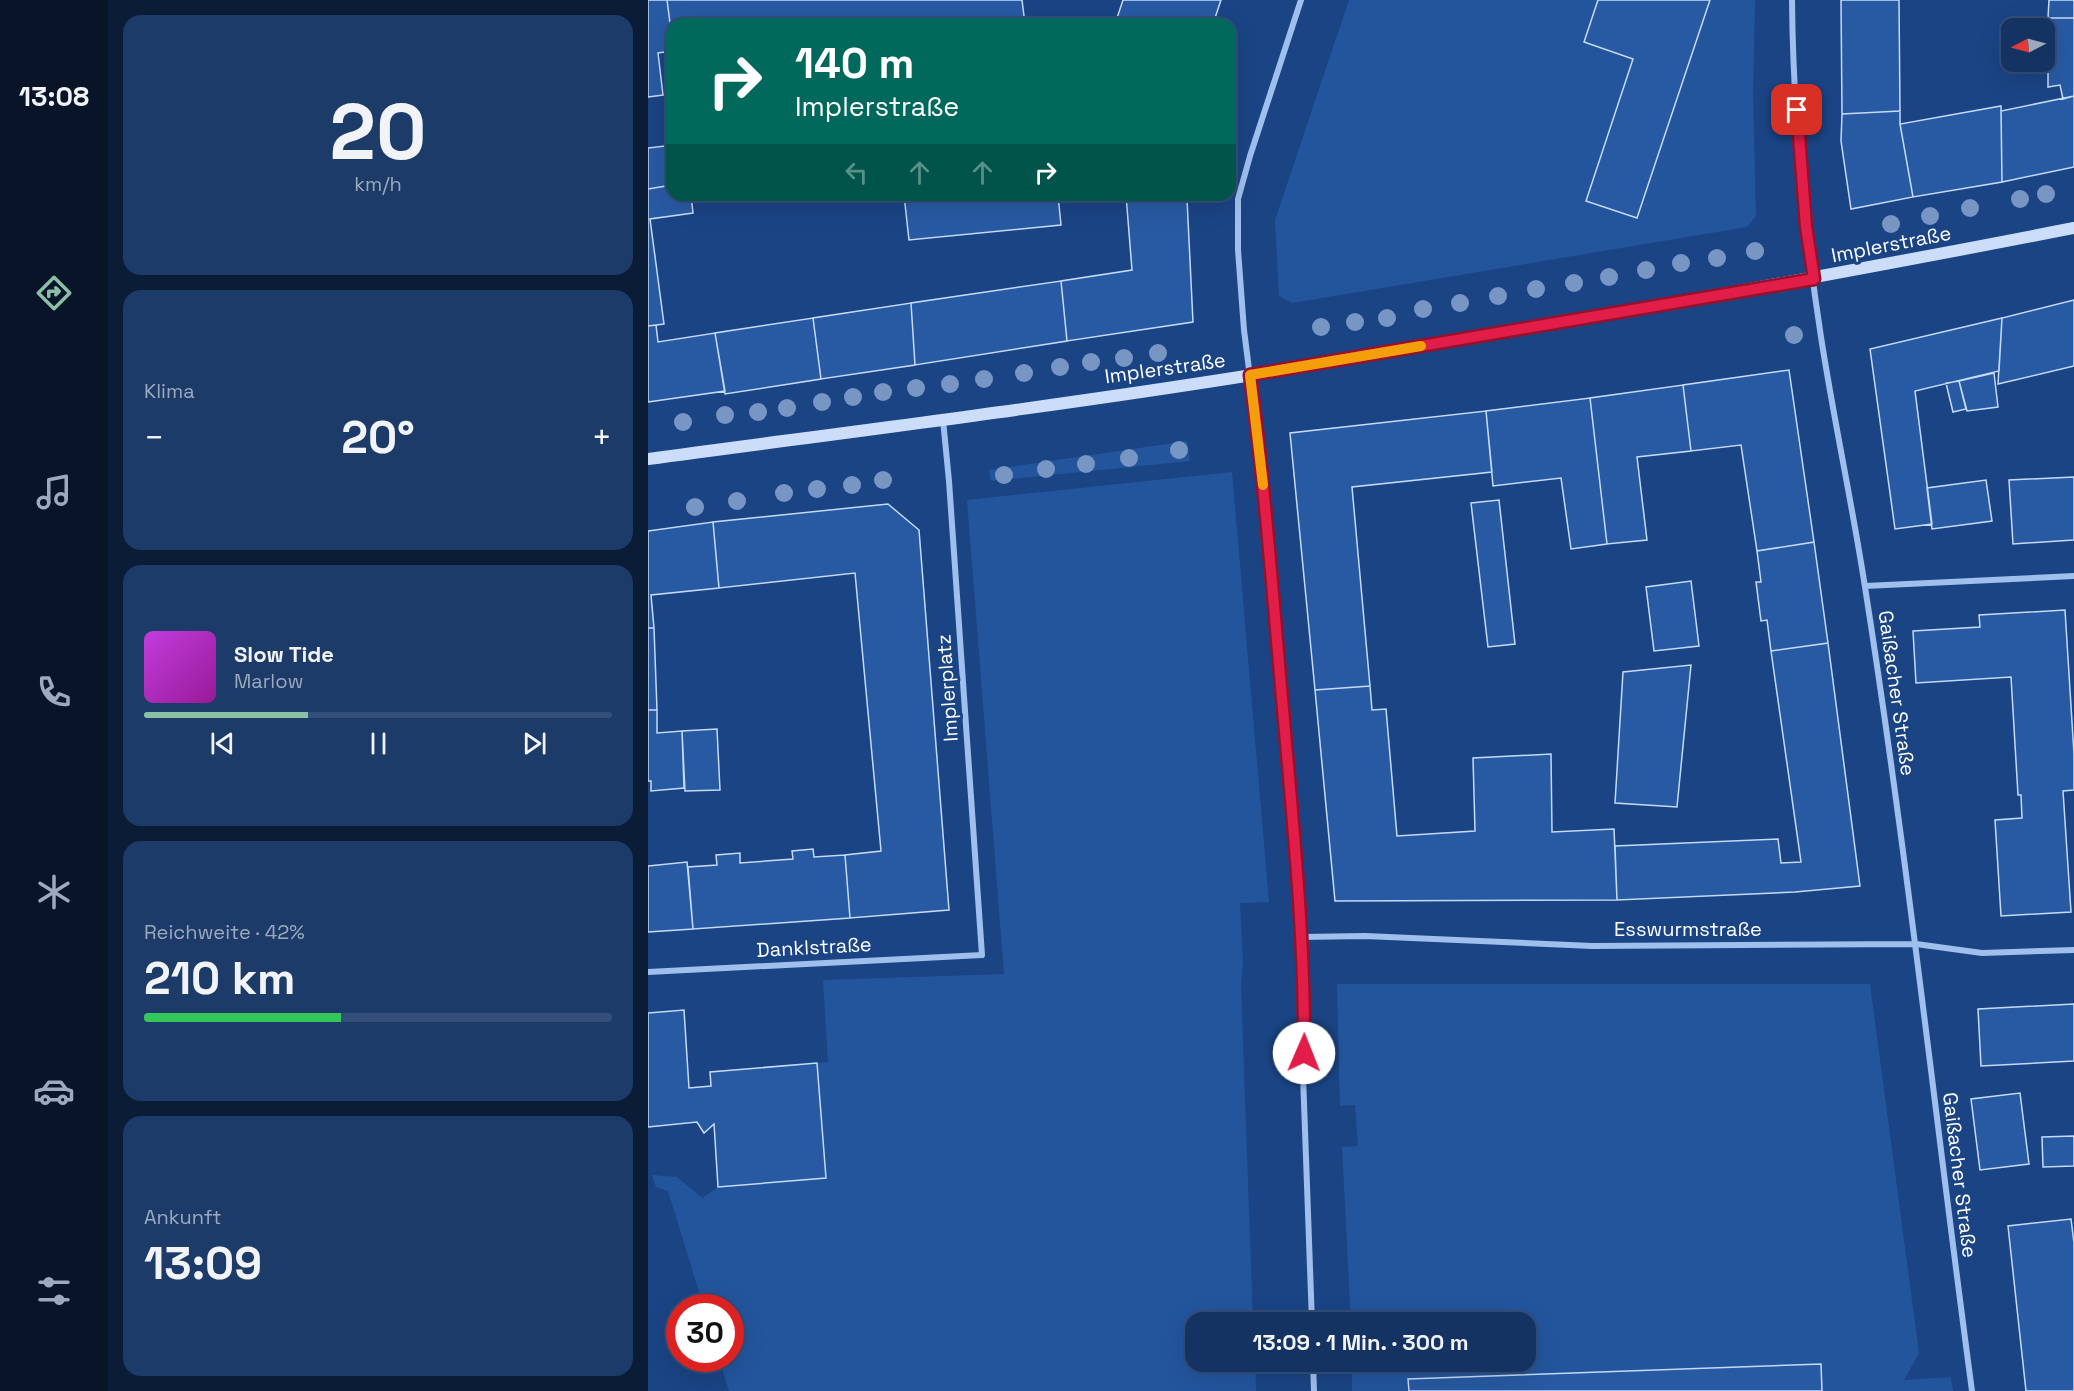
<!DOCTYPE html>
<html lang="de">
<head>
<meta charset="utf-8">
<style>
	:root { --surface:#143363; --page:#1d3b69; --text:#f1f3f6; --muted:#9daabe; --line:#334e78; --accent:#8abfa5 }
	body { margin:0; font-family:"Space Grotesk",sans-serif; background:var(--page); color:var(--text); height:100vh; display:flex; flex-direction:column; font-size:22px; white-space:nowrap }
	* { box-sizing:border-box; margin:0 }
	p { font-size:20px; color:var(--muted) }
	.icon { flex:none; width:33px; height:33px; fill:none; stroke:currentColor; stroke-width:2; stroke-linecap:round; stroke-linejoin:round }
	.map { position:relative; flex:1; overflow:hidden }
	.details { display:flex; flex-direction:column; gap:15px; padding:15px; background:#0b1c36; width:540px }
	.details>* { flex:none }
	.banner { position:absolute; left:18px; top:18px; width:570px; height:183px; border-radius:18px; box-shadow:0 6px 24px #0002,0 0 0 2px var(--line); background:#00695c; color:#fff; overflow:hidden }
	.needle { width:39px; rotate:264deg }
	.buttons { position:absolute; left:1353px; top:18px; display:grid; gap:12px }
	.buttons a { display:grid; place-items:center; width:54px; height:54px; border-radius:12px; background:var(--surface); box-shadow:0 6px 24px #0002,0 0 0 2px var(--line); font-size:30px }
	.speed { position:absolute; left:18px; top:1294px; display:flex; gap:12px; font-size:30px; font-weight:700; text-align:center }
	.speed>* { display:grid; place-content:center; width:78px; height:78px; border-radius:50%; background:var(--surface); box-shadow:0 6px 24px #0002,0 0 0 2px var(--line); line-height:1 }
	.speed .limit { border:9px solid #d22; background:#fff; color:#111 }
	.pin { position:absolute; display:grid; place-items:center; width:51px; height:51px; color:#fff; margin:-26px; border-radius:12px; box-shadow:0 3px 9px #0006 }
	.me { position:absolute; width:66px; margin:-33px; rotate:1deg; stroke-linejoin:round; filter:drop-shadow(0 0 4px #0008) }
	.turn { display:flex; align-items:center; gap:21px; height:126px; padding:0 30px; font-size:27px }
	.turn .icon { width:78px; height:78px; stroke-width:2.5 }
	.turn b { display:block; font-size:42px; line-height:51px }
	.lanes { display:flex; align-items:center; height:57px; padding:0 30px; background:#0003; justify-content:center; gap:30px; direction:ltr }
	.lanes .off { opacity:.35 }
	.big { font-size:45px; font-weight:700; line-height:1.1 }
	.details .tile { flex:1; display:flex; flex-direction:column; justify-content:center; gap:9px; min-width:0; padding:0 21px; border-radius:18px; background:var(--page) }
	.details .dial { align-items:center; gap:0 }
	.dial b { font-size:78px; line-height:1 }
	.song { display:flex; align-items:center; gap:18px }
	.cover { width:72px; height:72px; border-radius:9px; background:linear-gradient(135deg,hsl(290 70% 55%),hsl(300 70% 35%)) }
	.played { height:6px; border-radius:3px; background:linear-gradient(90deg,var(--accent) 35%,var(--line) 35%) }
	.keys { display:flex; justify-content:space-around; direction:ltr }
	.heat { display:flex; justify-content:space-between; align-items:center; font-size:33px; direction:ltr }
	.charge { height:9px; border-radius:4px; background:linear-gradient(90deg,#34c759 42%,var(--line) 0) }
	.trip { position:absolute; left:537px; top:1312px; width:351px; height:60px; border-radius:18px; background:var(--surface); box-shadow:0 6px 24px #0002,0 0 0 2px var(--line); font-weight:700; line-height:60px; text-align:center }
	main { display:flex; flex:1; min-height:0 }
	.tabs { display:flex; flex-direction:column; width:108px; justify-content:space-around; align-items:center; background:#081428; color:var(--muted) }
	.tabs .icon { width:42px; height:42px }
	.tabs .on { color:var(--accent) }
	.tabs b { font-size:27px; color:var(--text) }
	.map>svg:first-child { display:block }
	.green { fill:#23559d }
	.building { fill:#285aa3; stroke:#c4daf9; stroke-width:1.5 }
	.lines { fill:none; stroke-linecap:round; stroke-linejoin:round }
	.street { stroke:#9fbfec; stroke-width:6 }
	.secondary { stroke:#cbddf8; stroke-width:12 }
	.tree { fill:#7896c4 }
	.route-casing { stroke:#92132f; stroke-width:15 }
	.route { stroke:#e11d48; stroke-width:10 }
	.slow { stroke:#f59e0b; stroke-width:10 }
	.labels { text-anchor:middle; stroke-width:6; stroke-linejoin:round; paint-order:stroke }
	.street-label { font-size:20px; fill:#fff; stroke:#1a4484 }
</style>
</head>
<body>
<main>
<nav class="tabs">
<b>13:08</b>
<svg class="icon on" aria-label="directions" viewBox="0 0 24 24"><path d="M12 3l9 9-9 9-9-9zM9 14v-3h6M13 9l2 2-2 2"/></svg>
<svg class="icon" aria-label="music" viewBox="0 0 24 24"><path d="M9 18V5l10-2v13"/><circle cx="6" cy="18" r="3"/><circle cx="16" cy="16" r="3"/></svg>
<svg class="icon" aria-label="phone" viewBox="0 0 24 24"><path d="M5 4h4l2 5-3 2q2 4 5 5l2-3 5 2v4C11 20 4 13 5 4z"/></svg>
<svg class="icon" aria-label="climate" viewBox="0 0 24 24"><path d="M12 3v18M4 7l16 10M4 17L20 7"/></svg>
<svg class="icon" aria-label="car" viewBox="0 0 24 24"><path d="M5 17H2v-5l4-1 3-4h7l3 4 3 1v5h-3M9 17h6M6 11h13"/><circle cx="7" cy="17" r="2"/><circle cx="17" cy="17" r="2"/></svg>
<svg class="icon" aria-label="filters" viewBox="0 0 24 24"><path d="M4 7h16M4 17h16"/><circle cx="9" cy="7" r="2"/><circle cx="15" cy="17" r="2"/></svg>
</nav>
<section class="details">
<div class="tile dial"><b>20</b><p>km/h</p></div>
<div class="tile"><p>Klima</p>
<div class="heat"><a>−</a><b class="big">20°</b><a>+</a></div>
</div>
<div class="tile">
<div class="song"><i class="cover"></i><div><b>Slow Tide</b><p>Marlow</p></div></div>
<div class="played"></div>
<div class="keys"><svg class="icon" aria-label="previous" viewBox="0 0 24 24"><path d="M18 5L8 12l10 7zM5 5v14"/></svg><svg class="icon" aria-label="pause" viewBox="0 0 24 24"><path d="M8 5v14M16 5v14"/></svg><svg class="icon" aria-label="next" viewBox="0 0 24 24"><path d="M6 5l10 7-10 7zM19 5v14"/></svg></div>
</div>
<div class="tile"><p>Reichweite · 42%</p><b class="big">210 km</b><div class="charge"></div></div>
<div class="tile"><p>Ankunft</p><b class="big">13:09</b></div>
</section>
<div class="map">
<svg width="1426" height="1391" viewBox="0 0 1426 1391">
	<rect width="100%" height="100%" fill="#1a4484"/>
	<path class="green" d="M701 0H1107L1105 96 1108 216 1099 227 644 303 631 296 627 220Z
		M539 441 542 461 343 481 341 470Z
		M584 472 621 902 592 903 595 965 593 986 605 1323H548V1362H607L608 1391H81L71 1359H82V1308H56L20 1191 8 1187 4 1175 29 1177 54 1198 70 1187 178 1178 169 1063 180 1062 175 980 356 974 319 500Z
		M689 984H1222L1271 1353 1256 1380 1303 1377 1305 1391H704V1362H878V1323H703L694 1147 710 1146 707 1105 692 1106Z"/>
	<path class="building" d="M0 0H19L24 38V51L10 53 15 95 0 97Z
		M19 0H374L377 24H24V38Z
		M475 0H573L565 24H467Z
		M950 0H1062L989 218 938 201 985 59 936 42Z
		M1193 0H1251L1252 111 1194 114Z
		M1401 0H1426V18H1400Z
		M1400 18H1426V96L1415 99 1412 85 1400 87Z
		M582 39 588 41 582 62Z
		M1426 96V167L1354 182 1353 111Z
		M1353 106 1354 182 1265 197 1252 124Z
		M1252 111V124L1265 197 1203 209 1193 141 1194 114Z
		M17 146V150L24 149V185L0 189V148Z
		M24 185V195H43L45 213 2 219 16 324 0 326V189Z
		M256 195H410L413 225 261 240Z
		M478 195H531L539 199 545 322 419 341 413 281 484 270Z
		M413 281 419 341 267 365 263 303Z
		M1426 300V366L1350 384 1354 318Z
		M263 303 267 365 173 379 165 318Z
		M165 318 173 379 77 394 67 333Z
		M1354 318 1351 371 1267 391 1284 524 1247 529 1222 349Z
		M8 325 10 342 67 333 77 391 0 402V326Z
		M1141 370 1166 542 1109 551 1093 445 1043 451 1035 385Z
		M1346 373 1350 407 1319 411 1311 381Z
		M1311 381 1318 409 1305 412 1298 383Z
		M1035 385 1043 451 989 457 999 540 959 544 942 398Z
		M942 398 959 544 923 549 913 478 845 486 838 411Z
		M838 411 844 472 704 487 722 686 667 690 642 433Z
		M1426 477V540L1365 544 1361 480Z
		M1338 480 1344 521 1284 529 1279 488Z
		M851 500 867 644 840 647 823 503Z
		M240 504 271 530 301 910 202 918 197 855 233 851 207 573 71 588 65 522Z
		M65 522 71 588 3 595 6 628H0V531Z
		M1166 542 1180 643 1123 651 1119 620 1113 621 1108 582H1113L1109 551Z
		M1043 581 1051 646 1006 651 998 587Z
		M1417 610 1426 754V790L1415 791 1423 912 1353 916 1347 820 1374 818 1373 795H1370L1363 677 1268 683 1265 631 1332 627 1331 615Z
		M0 628H6L9 710H0Z
		M1180 643 1212 886 1147 892 969 900 967 846 1130 839 1133 863 1153 862 1123 651Z
		M1043 665 1029 807 967 803 975 672Z
		M722 686 724 710 738 709 749 836 827 831 825 758 903 754 904 832 966 829 969 900 687 901 667 690Z
		M0 710H9V733L34 731 36 788 3 791V781H0Z
		M69 729 72 790 37 791 34 731Z
		M165 849 166 857 197 855 202 918 45 929 40 867 69 865 68 855 92 853V863L145 859 144 851Z
		M39 862 45 929 0 932V866Z
		M1426 1004V1061L1333 1066 1330 1009Z
		M36 1010 41 1088 63 1086 62 1072 169 1063 178 1178 70 1187 66 1124 56 1133 49 1122 0 1127V1013Z
		M1372 1093 1381 1164 1332 1170 1323 1099Z
		M1426 1136V1166L1395 1167 1394 1137Z
		M1423 1219 1426 1243V1391H1378L1360 1226Z
		M1173 1364 1174 1391H761L760 1379Z"/>
	<g class="lines">
		<path class="street" d="M653 0 602 156 590 199V250L596 330 612 456 652 910 657 988 655 1075 664 1323
			M1144 0C1145 112 1156 226 1173 337 1186 421 1204 503 1217 587 1259 854 1288 1123 1324 1391
			M1217 586 1426 576
			M654 937 717 936 944 946 1268 944 1334 953 1426 950
			M0 972 334 955 301 481 295 420
			M665 1362 666 1391"/>
		<path class="secondary" d="M0 459C201 432 403 407 604 375 879 330 1153 281 1426 228"/>
	</g>
	<g class="tree">
		<circle cx="1398" cy="194" r="9"/>
		<circle cx="1372" cy="199" r="9"/>
		<circle cx="1322" cy="208" r="9"/>
		<circle cx="1282" cy="216" r="9"/>
		<circle cx="1243" cy="224" r="9"/>
		<circle cx="1107" cy="251" r="9"/>
		<circle cx="1069" cy="258" r="9"/>
		<circle cx="1033" cy="263" r="9"/>
		<circle cx="998" cy="270" r="9"/>
		<circle cx="961" cy="277" r="9"/>
		<circle cx="926" cy="283" r="9"/>
		<circle cx="888" cy="289" r="9"/>
		<circle cx="850" cy="296" r="9"/>
		<circle cx="812" cy="303" r="9"/>
		<circle cx="775" cy="309" r="9"/>
		<circle cx="739" cy="318" r="9"/>
		<circle cx="707" cy="322" r="9"/>
		<circle cx="673" cy="327" r="9"/>
		<circle cx="1146" cy="335" r="9"/>
		<circle cx="510" cy="353" r="9"/>
		<circle cx="476" cy="358" r="9"/>
		<circle cx="443" cy="362" r="9"/>
		<circle cx="412" cy="367" r="9"/>
		<circle cx="376" cy="373" r="9"/>
		<circle cx="336" cy="379" r="9"/>
		<circle cx="302" cy="384" r="9"/>
		<circle cx="268" cy="388" r="9"/>
		<circle cx="235" cy="392" r="9"/>
		<circle cx="205" cy="397" r="9"/>
		<circle cx="174" cy="402" r="9"/>
		<circle cx="139" cy="408" r="9"/>
		<circle cx="110" cy="412" r="9"/>
		<circle cx="77" cy="415" r="9"/>
		<circle cx="35" cy="422" r="9"/>
		<circle cx="531" cy="450" r="9"/>
		<circle cx="481" cy="458" r="9"/>
		<circle cx="438" cy="464" r="9"/>
		<circle cx="398" cy="469" r="9"/>
		<circle cx="356" cy="475" r="9"/>
		<circle cx="235" cy="480" r="9"/>
		<circle cx="204" cy="485" r="9"/>
		<circle cx="169" cy="489" r="9"/>
		<circle cx="136" cy="493" r="9"/>
		<circle cx="89" cy="501" r="9"/>
		<circle cx="47" cy="507" r="9"/>
	</g>
	<g class="lines">
		<defs>
			<path id="route" d="M656 1053C657 938 645 824 635 709 625 598 617 486 602 375L1166 279 1158 226 1149 110"/>
		</defs>
		<use href="#route" class="route-casing"/>
		<use href="#route" class="route"/>
		<path class="slow" d="M615 485 602 375 773 346"/>
	</g>
	<g class="labels">
		<g class="street-label">
			<text transform="translate(1243 244) rotate(-11)" y="7">Implerstraße</text>
			<text transform="translate(517 368) rotate(-8)" y="7">Implerstraße</text>
			<text transform="translate(299 688) rotate(-94)" y="7">Implerplatz</text>
			<text transform="translate(1249 693) rotate(82)" y="7">Gaißacher Straße</text>
			<text x="1040" y="936">Esswurmstraße</text>
			<text transform="translate(166 947) rotate(-3)" y="7">Danklstraße</text>
			<text transform="translate(1312 1175) rotate(83)" y="7">Gaißacher Straße</text>
		</g>
	</g>
</svg>
<div class="buttons">
<a><svg class="needle" viewBox="-14 -14 28 28"><path d="M0-13l5 13h-10z" fill="#e53935"/><path d="M0 13l5-13h-10z" fill="#9daabe"/></svg></a>
</div>
<div class="speed"><div class="limit">30</div></div>
<div class="pin" style="left:1149px;top:110px;background:#d93025"><svg class="icon" aria-label="arrive" viewBox="0 0 24 24"><path d="M6 21V4h12l-3 4 3 4H6"/></svg></div>
<svg class="me" style="left:656px;top:1053px" viewBox="-20 -20 40 40"><circle r="19" fill="#fff"/><path d="M0-13L10 11 0 6-10 11z" fill="#e11d48"/></svg>
<div class="trip">13:09 · 1 Min. · 300 m</div>
<div class="banner">
<div class="turn"><svg class="icon" aria-label="right" viewBox="0 0 24 24"><path d="M7 20v-9h11M14 6l5 5-5 5"/></svg><div><b>140 m</b>Implerstraße</div></div>
<div class="lanes"><svg class="icon off" aria-label="left" viewBox="0 0 24 24"><path d="M17 20v-9H6M10 6l-5 5 5 5"/></svg><svg class="icon off" aria-label="ahead" viewBox="0 0 24 24"><path d="M12 20V5M6 11l6-6 6 6"/></svg><svg class="icon off" aria-label="ahead" viewBox="0 0 24 24"><path d="M12 20V5M6 11l6-6 6 6"/></svg><svg class="icon" aria-label="right" viewBox="0 0 24 24"><path d="M7 20v-9h11M14 6l5 5-5 5"/></svg></div>
</div>
</div>
</main>
</body>
</html>
